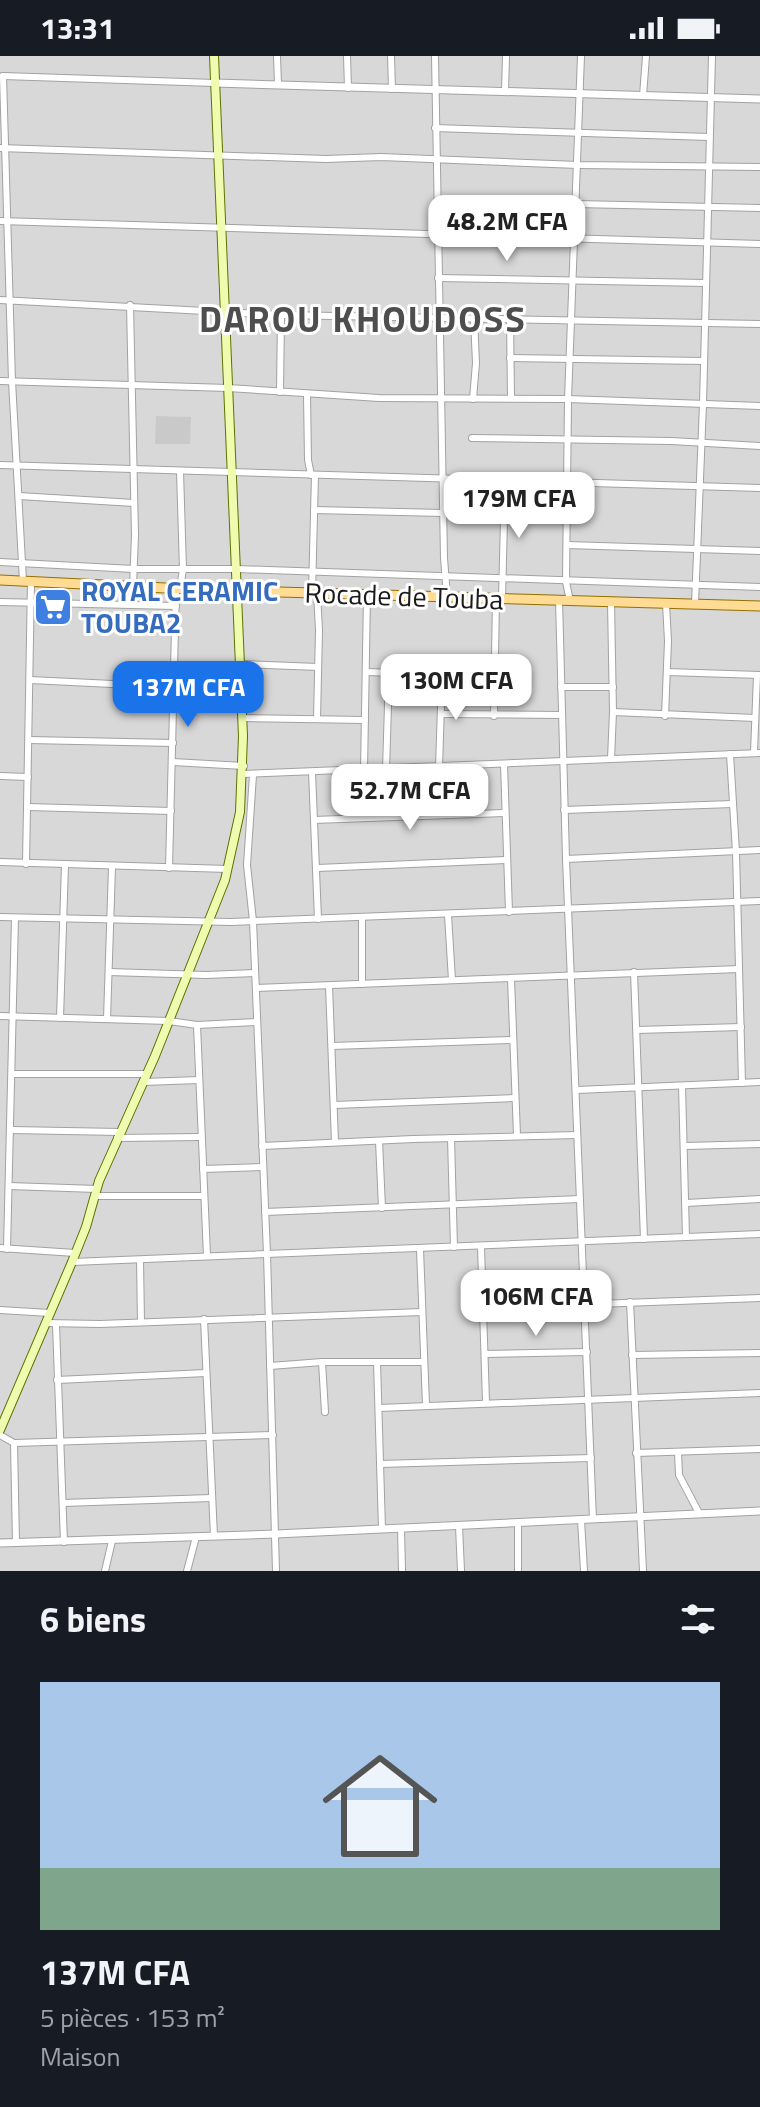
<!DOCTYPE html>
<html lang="fr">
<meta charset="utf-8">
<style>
:root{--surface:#171b24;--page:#20242c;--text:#f1f3f6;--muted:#9ea1a6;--accent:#1a73e8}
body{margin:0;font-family:"Titillium Web",sans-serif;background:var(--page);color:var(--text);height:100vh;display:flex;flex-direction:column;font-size:30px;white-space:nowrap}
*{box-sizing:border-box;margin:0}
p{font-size:26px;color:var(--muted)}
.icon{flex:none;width:44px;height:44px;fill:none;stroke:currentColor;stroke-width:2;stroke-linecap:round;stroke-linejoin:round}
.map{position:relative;height:1515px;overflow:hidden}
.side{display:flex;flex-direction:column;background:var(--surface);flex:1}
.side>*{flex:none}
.price{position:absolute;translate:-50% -68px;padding:0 18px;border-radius:16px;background:#fff;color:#222;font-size:26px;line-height:52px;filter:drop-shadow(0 2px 4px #0008)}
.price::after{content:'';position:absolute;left:50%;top:48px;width:24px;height:18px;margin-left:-12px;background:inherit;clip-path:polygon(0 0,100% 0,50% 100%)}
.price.current{background:var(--accent);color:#fff}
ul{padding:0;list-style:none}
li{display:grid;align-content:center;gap:16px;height:424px;padding:0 40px}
li span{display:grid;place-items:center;height:248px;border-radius:0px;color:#555}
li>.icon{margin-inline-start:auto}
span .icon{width:144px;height:144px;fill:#fffc;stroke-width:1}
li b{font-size:34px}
h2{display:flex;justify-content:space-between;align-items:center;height:96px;padding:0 40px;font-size:34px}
.status{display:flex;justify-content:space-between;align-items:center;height:56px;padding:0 40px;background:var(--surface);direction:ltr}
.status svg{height:22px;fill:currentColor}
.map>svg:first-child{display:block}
.residential{fill:#d9d8d8}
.religious{fill:#c9c9c9}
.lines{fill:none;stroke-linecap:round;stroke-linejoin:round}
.minor-casing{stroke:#a2a2a2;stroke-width:8}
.tertiary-casing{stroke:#a2a2a2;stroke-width:9}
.secondary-casing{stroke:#5b7301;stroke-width:10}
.primary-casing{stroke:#927000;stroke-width:11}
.minor{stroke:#fff;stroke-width:6}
.tertiary{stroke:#fff;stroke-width:7}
.secondary{stroke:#f0fbb0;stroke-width:8}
.primary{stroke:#ffdb93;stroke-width:9}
.labels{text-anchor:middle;stroke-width:6;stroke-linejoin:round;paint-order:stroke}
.shop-label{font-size:28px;font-weight:bold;fill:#366cbe;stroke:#fff;text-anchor:start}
.street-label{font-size:28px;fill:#1b1b1b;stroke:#fff}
.district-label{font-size:36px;font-weight:bold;letter-spacing:2px;fill:#4e4e4e;stroke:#fff}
</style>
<div class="status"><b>13:31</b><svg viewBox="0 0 49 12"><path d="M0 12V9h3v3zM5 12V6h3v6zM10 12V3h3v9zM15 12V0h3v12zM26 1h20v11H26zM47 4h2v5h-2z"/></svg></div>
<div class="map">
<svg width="760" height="1515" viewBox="0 0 760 1515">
<rect width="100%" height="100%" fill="#edeae0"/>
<rect class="residential" x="0" y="0" width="760" height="1515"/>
<path class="religious" d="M156,360L191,361L190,388H155Z"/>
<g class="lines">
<g class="minor-casing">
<g id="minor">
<path d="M277,0L278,29"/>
<path d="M347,0L348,32"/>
<path d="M391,0L392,33"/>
<path d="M435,0L444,502L447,541"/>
<path d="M3,20L12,325L23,525"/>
<path d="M3,20L215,27"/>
<path d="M505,36L506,0"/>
<path d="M643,40L646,0"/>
<path d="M435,72L709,81"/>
<path d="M0,92L326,103L381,101L578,109L760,111"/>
<path d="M437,145L760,152"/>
<path d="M0,165L760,188"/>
<path d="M438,222L705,227"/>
<path d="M0,244L281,259L760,268"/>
<path d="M130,249L135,479L133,530"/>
<path d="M510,263L511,342"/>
<path d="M510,302L704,305"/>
<path d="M0,325L228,332L379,342L568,343L760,350"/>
<path d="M280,336L281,259"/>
<path d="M307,339L308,404L311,419"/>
<path d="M473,343L476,307L474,262"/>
<path d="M472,382L671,385L760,390"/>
<path d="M0,409L760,432"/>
<path d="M19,440L134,447"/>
<path d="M314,454L443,457"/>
<path d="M567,489L760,495"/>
<path d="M0,506L134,513H237L760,531"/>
<path d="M180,533L183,513L180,415"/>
<path d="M312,537L315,419"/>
<path d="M502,543L505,424"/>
<path d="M559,544L566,803L593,1463"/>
<path d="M570,545L566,526L568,343L581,0"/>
<path d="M0,546L176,550"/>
<path d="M695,548L703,348L712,0"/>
<path d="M241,608L318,611"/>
<path d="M367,616L495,621"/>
<path d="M667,616L760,619"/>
<path d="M30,624L174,631"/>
<path d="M561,631H613"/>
<path d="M613,656L755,662"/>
<path d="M441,658L562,659"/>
<path d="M494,660L496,542"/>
<path d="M665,660L668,585L666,547"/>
<path d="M242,662L365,664"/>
<path d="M317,663L319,574L317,537"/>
<path d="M29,684L173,687"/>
<path d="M754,697L757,619"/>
<path d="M730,698L736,796L742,1027"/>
<path d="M611,703L613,656L611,546"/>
<path d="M173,706L244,710"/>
<path d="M504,708L509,856"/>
<path d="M439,711L442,619"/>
<path d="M386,714L389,617"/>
<path d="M364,715L367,539"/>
<path d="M312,716L318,863"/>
<path d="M243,718L760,697"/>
<path d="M253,719L247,809L253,865L267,1198L276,1515"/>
<path d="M0,720L28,721"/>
<path d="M28,751L171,755"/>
<path d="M564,754L732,748"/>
<path d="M314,764L504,757"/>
<path d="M566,803L760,794"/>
<path d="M0,806L228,813"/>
<path d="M26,808L31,526"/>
<path d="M169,812L176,533"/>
<path d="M317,812L506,804"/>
<path d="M448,859L452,924"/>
<path d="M0,861L231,866L760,845"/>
<path d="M362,862V928"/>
<path d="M109,916L206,919L255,917"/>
<path d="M634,916L644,1183"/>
<path d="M511,923L517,1079"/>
<path d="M329,930L335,1086"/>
<path d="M256,932L739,913"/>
<path d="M0,960L169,965L197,969L257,966"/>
<path d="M60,962L65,809"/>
<path d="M107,963L112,811"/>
<path d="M197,969L207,1200"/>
<path d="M637,974L741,971"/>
<path d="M332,990L512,984"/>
<path d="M12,1018H146"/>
<path d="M143,1026L199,1024"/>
<path d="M682,1030L686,1181"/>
<path d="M577,1034L760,1026"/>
<path d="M334,1049L514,1042"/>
<path d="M11,1074L120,1076"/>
<path d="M117,1082L201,1081"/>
<path d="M451,1082L454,1191"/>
<path d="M379,1085L382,1152"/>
<path d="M262,1090L413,1083L577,1079"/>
<path d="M685,1090L760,1088"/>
<path d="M203,1113L262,1111"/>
<path d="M9,1130L97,1133"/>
<path d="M95,1140H204"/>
<path d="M686,1147L760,1143"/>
<path d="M265,1156L580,1143"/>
<path d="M481,1191L486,1346"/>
<path d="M0,1192L75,1197"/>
<path d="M7,1193L15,862"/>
<path d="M420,1193L426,1349"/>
<path d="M140,1204L141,1266"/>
<path d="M72,1206L760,1178"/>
<path d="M630,1246L643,1515"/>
<path d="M484,1252L760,1242"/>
<path d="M0,1254L50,1257"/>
<path d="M204,1263L214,1480"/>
<path d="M46,1267L100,1268L422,1256"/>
<path d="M56,1269L64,1486"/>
<path d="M485,1298L587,1296"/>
<path d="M632,1299L760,1297"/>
<path d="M322,1306L325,1356"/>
<path d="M377,1306L382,1473"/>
<path d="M270,1310L322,1306H424"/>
<path d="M57,1324L206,1317"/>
<path d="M379,1352L760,1337"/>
<path d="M0,1379L14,1387L273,1379"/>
<path d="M14,1387L16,1487"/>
<path d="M678,1396L679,1419L699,1457"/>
<path d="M636,1397L760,1393"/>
<path d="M380,1408L591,1402"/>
<path d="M63,1447L211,1442"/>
<path d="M581,1464L584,1515"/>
<path d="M518,1467V1515"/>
<path d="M459,1470L461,1515"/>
<path d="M401,1472L402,1515"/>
<path d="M105,1515L112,1485"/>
<path d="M187,1515L196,1481"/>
</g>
</g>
<g class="tertiary-casing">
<g id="tertiary">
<path d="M215,27L760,43"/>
<path d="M0,1487L276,1478L760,1455"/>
</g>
</g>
<g class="secondary-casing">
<path id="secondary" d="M0,1374L72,1206L86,1171L99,1125L155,1000L225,824L240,756L243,680L214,0"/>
</g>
<g class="primary-casing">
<path id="primary" d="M0,524L207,534L760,550"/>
</g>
<use href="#minor" class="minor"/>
<use href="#tertiary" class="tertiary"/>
<use href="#secondary" class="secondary"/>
<use href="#primary" class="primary"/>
</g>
<defs>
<g id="supermarket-square" transform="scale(2)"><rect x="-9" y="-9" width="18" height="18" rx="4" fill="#3f7fe0" stroke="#fff"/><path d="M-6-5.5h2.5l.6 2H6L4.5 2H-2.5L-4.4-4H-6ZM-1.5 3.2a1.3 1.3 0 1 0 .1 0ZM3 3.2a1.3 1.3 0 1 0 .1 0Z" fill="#fff"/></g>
</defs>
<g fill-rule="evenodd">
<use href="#supermarket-square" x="53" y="551"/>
</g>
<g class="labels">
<g class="shop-label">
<text x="81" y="545">ROYAL CERAMIC<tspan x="81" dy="32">TOUBA2</tspan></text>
</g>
<g class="street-label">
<text transform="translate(404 540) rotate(2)" y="10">Rocade de Touba</text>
</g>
<g class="district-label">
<text x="363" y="276">DAROU KHOUDOSS</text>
</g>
</g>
</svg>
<b class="price" style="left:507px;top:207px">48.2M CFA</b>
<b class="price" style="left:519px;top:484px">179M CFA</b>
<b class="price" style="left:456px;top:666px">130M CFA</b>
<b class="price current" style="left:188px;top:673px">137M CFA</b>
<b class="price" style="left:410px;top:776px">52.7M CFA</b>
<b class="price" style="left:536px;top:1282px">106M CFA</b>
</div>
<section class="side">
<h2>6 biens<svg class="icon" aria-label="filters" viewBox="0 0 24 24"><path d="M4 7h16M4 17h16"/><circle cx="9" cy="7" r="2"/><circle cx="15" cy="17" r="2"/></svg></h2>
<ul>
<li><span style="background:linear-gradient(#a9c7e8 75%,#7fa58c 0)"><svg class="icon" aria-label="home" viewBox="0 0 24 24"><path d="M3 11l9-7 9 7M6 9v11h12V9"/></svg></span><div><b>137M CFA</b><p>5 pièces · 153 m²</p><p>Maison</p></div></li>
</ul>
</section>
